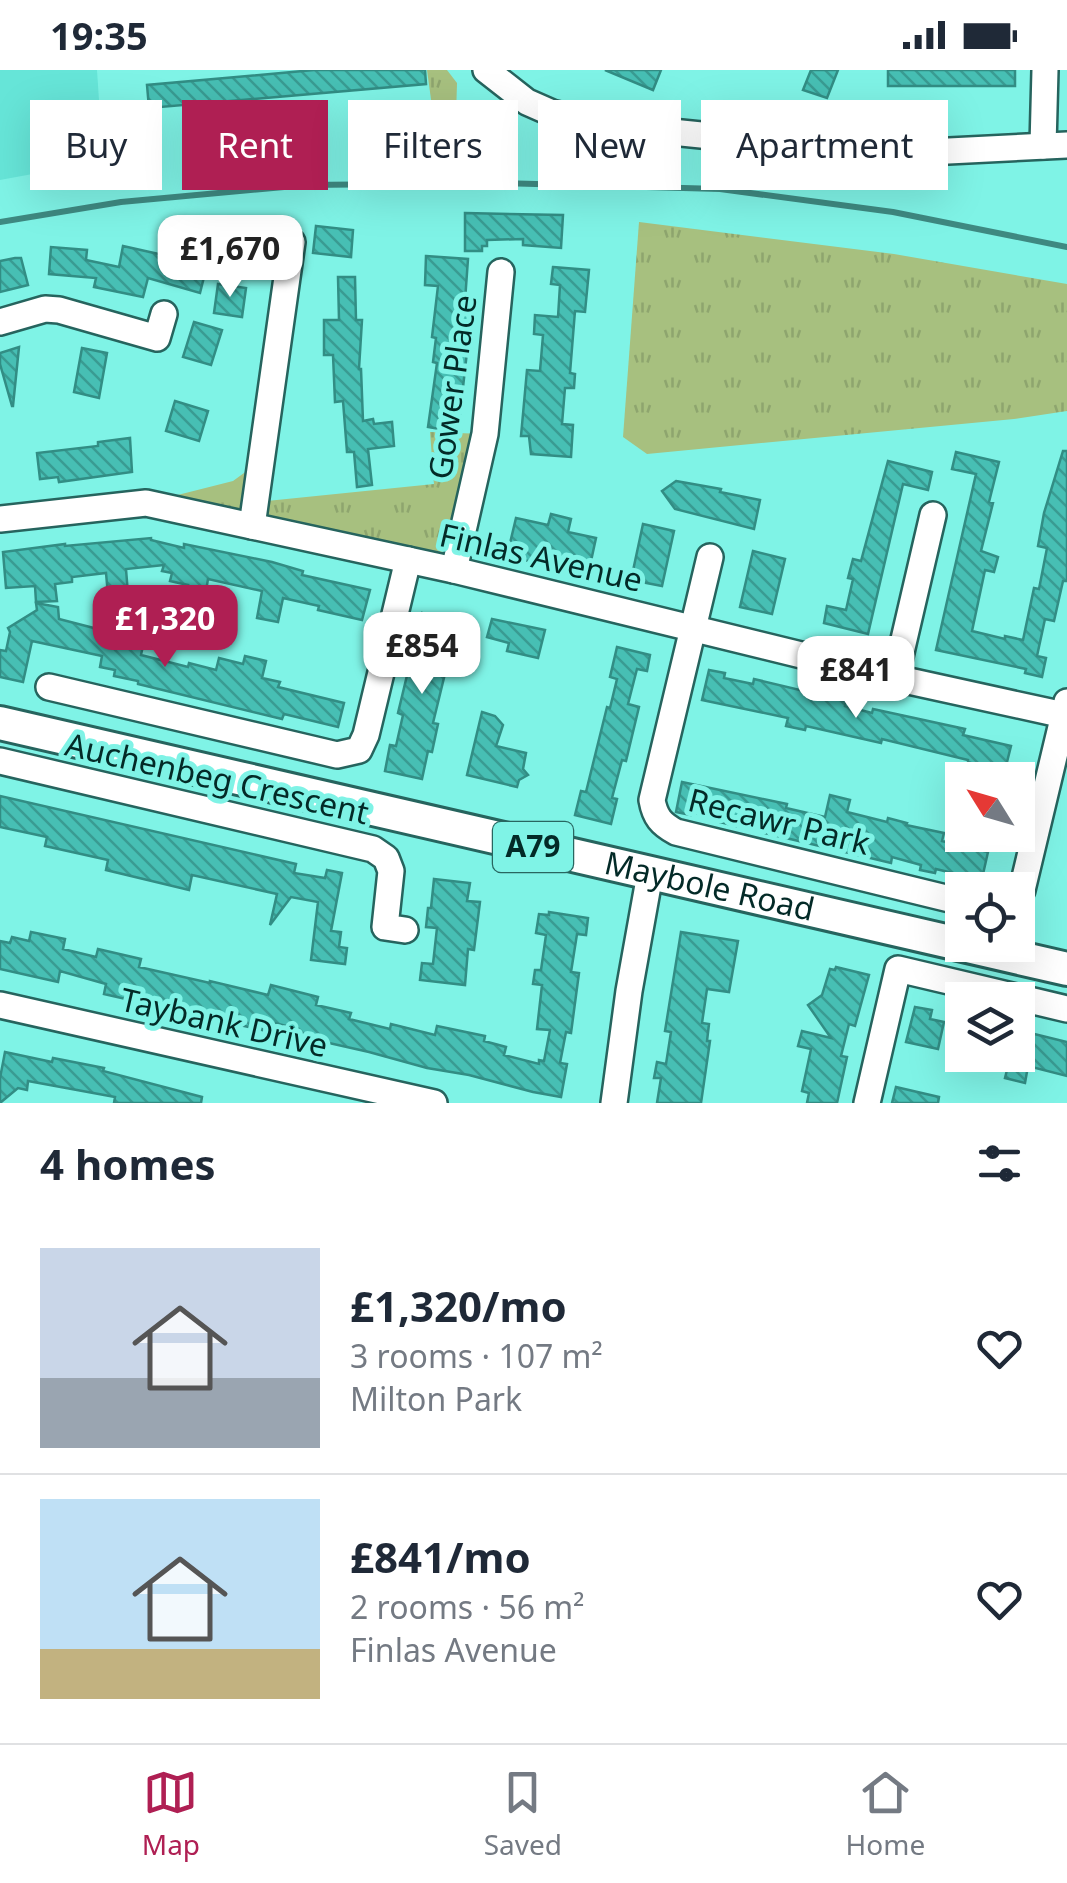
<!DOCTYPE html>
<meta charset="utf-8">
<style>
:root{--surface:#fff;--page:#f2f2f3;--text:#1f2937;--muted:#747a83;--line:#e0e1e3;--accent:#af1f53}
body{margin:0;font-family:"Noto Sans",sans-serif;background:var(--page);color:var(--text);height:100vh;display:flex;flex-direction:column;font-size:38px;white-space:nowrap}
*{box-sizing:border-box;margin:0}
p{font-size:32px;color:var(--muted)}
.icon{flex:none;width:55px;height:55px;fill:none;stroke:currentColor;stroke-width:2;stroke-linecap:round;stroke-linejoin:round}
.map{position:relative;height:1033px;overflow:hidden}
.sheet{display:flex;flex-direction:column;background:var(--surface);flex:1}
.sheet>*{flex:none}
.banner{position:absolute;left:30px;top:30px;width:1008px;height:90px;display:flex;gap:20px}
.needle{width:65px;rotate:307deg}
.fabs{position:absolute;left:945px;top:692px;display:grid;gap:20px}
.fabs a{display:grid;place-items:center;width:90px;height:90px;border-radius:0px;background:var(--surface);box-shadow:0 10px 40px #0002;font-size:50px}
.price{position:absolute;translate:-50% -85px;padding:0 22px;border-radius:20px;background:#fff;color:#222;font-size:32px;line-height:65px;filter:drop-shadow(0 2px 5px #0008)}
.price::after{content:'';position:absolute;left:50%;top:60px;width:30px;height:22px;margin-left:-15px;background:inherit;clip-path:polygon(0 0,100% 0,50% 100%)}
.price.on{background:var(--accent);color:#fff}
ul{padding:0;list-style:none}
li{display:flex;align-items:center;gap:30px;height:250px;padding:0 40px}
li+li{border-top:2px solid var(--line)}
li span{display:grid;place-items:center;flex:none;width:280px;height:200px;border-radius:0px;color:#555}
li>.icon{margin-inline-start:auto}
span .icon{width:120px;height:120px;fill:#fffc;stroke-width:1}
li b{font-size:42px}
h2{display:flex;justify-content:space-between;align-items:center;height:120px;padding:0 40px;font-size:42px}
.chip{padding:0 35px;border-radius:0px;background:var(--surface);box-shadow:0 10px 40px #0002;font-size:35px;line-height:90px}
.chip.on{background:var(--accent);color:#fff}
.status{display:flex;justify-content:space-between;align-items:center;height:70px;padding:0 50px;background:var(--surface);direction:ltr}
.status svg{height:28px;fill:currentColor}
.menu{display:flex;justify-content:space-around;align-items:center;height:140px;border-top:2px solid var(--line);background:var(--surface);font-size:28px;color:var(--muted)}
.menu a{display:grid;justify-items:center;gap:5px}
.menu .on{color:var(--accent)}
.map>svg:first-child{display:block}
.built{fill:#66e5d8}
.grass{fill:url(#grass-tufts)}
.building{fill:url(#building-back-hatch);stroke:#328d84;stroke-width:2.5}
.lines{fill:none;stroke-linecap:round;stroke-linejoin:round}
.minor-casing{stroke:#26645e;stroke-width:30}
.major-casing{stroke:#26645e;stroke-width:38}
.minor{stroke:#fff;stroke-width:25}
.major{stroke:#fff;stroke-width:32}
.rail{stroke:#3e8981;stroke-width:6}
.labels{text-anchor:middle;stroke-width:10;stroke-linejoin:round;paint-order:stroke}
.shield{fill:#7ff3e6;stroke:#286660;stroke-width:2.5}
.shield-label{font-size:30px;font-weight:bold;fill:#032a27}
.street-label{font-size:32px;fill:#032a27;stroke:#7ff3e6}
</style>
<div class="status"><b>19:35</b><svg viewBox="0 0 49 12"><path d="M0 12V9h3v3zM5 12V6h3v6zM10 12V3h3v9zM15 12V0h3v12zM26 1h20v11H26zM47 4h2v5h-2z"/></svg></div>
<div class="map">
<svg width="1067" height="1033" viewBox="0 0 1067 1033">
<defs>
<pattern id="grass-tufts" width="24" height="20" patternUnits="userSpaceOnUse" patternTransform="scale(2.5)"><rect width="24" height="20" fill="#a7c07f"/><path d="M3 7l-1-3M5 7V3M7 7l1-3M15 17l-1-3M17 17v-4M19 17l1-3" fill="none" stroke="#8ea56e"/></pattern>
<pattern id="building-back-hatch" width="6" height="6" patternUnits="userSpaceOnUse" patternTransform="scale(2.5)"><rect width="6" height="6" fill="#47bfb4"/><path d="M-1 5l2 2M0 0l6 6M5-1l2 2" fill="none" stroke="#399b92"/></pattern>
</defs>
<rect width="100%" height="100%" fill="#7ff3e6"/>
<path class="built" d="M0,0H97L103,91L0,110Z"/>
<g class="grass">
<path d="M427,0H447L457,13L456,46L433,44Z"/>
<path d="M639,152L894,184L1067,214V341L1014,349L647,384L623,367Z"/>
<path d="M430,362L485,364L454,500L146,433L233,411L262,390L257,432L434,414Z"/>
</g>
<g class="building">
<path d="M314,0H425L426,14L149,38L147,15Z"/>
<path d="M605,0H661L653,20Z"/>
<path d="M811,0H838L827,28L803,20Z"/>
<rect x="888" y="0" width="127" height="16"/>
<path d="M465,143L563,145L561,178L523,175V169L487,170V176H482V181H465Z"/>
<path d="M316,156L353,160L351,187L313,183Z"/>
<path d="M241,158L265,160L262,194L238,192Z"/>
<path d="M123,176L172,187L173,183L208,191L200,223L148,208L143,227L94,217L96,208L49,204L51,177L87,180L86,190L119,197Z"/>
<path d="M426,186L468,189L464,245L471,246L460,344L449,342L446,360L428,357L437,293L433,292L436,268L432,267L438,216L425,215Z"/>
<path d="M15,188H21L28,215L0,222V191Z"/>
<path d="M553,197L589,200L585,242L575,241L570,303L575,304L574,318H565L562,354L573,355L571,387L531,384L529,366H521L527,300L540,301L543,265L534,264L535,245L558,247L560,215L551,214Z"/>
<path d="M338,207H355L356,250H362L359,299H361L363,351L373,349L374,354L392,352L394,376L368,379L372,415L357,417L354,382H347L343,331L335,332L333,285H324V250H339Z"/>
<path d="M218,214L246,218L242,247L214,243Z"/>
<path d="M194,252L222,260L211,295L183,287Z"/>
<path d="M19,277L13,336H12L0,294V283Z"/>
<path d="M82,278L107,283L99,328L74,322Z"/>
<path d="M175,331L208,341L199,371L166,361Z"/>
<path d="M130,368L132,402L59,412L58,407L40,409L37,383L98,376V372Z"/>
<path d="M1063,381H1067V511H1063L1054,551L1045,549L1037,586L1046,588L1042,607L1025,603L1026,599L936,580L976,404L952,399L956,382L999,392L989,432L993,433L981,481L998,487L994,502L985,500L972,561L1005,569V566L1023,570L1034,518L1039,519L1047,478L1038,476L1044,443Z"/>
<path d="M888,391L932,402L928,420L903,414L868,564L824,553L827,536L846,540L853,509L848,508L853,489L861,491Z"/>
<path d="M676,411L721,419L720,422L760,430L754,459L675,439L662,421Z"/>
<path d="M551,444L571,449L568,462L596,468L588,505L507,486L516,448L548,455Z"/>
<path d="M643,454L674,461L662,516L631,510Z"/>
<path d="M151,468V470L184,478V474L272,492L303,501L302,505L370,520L362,550L318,540L319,536L283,528L278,552L257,548L262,521L208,509L204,533L195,531L184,528L188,515L170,511L172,503L162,501L164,495L126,499L128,524L108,525L106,503L72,507V512L55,514L57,531L36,532L35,516L6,518L3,482L65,474V476Z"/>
<path d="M753,481L785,489L772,544L740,537Z"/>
<path d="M36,533L58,537L59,549L144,571L141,585L188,597L189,593L216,600L219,588L243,594L245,586L266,591L262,608L280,612L278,617L344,633L338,657L284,644L282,649L138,614V611L114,606L115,600L100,597L102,586L32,571L23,612L0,607V580L6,581L10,562L8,558L37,540Z"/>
<path d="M422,543L455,550L449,578L451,579L433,653L438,654L432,682L428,681L422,709L385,701L390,675L396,676L403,645L398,643Z"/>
<path d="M492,549L545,560L538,588L507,581L509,573L487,567Z"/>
<path d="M617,577L650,585L647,601L637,599L628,634L639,637L626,691L622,690L612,728L617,729L611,754L575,745L581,721L586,722L607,637L610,638L617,609L610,607Z"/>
<path d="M709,600L725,603L724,608L753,614L754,609L846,631L845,636L872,643L873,639L965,659L963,665L1011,676L1005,700L999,699L996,710L972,705L974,694L968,692V690L882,669L881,673L806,656L805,660L786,656L788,648L702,630Z"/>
<path d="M482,642L495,646L503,655L496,676L526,683L523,699L528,705L519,710L517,717L467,705Z"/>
<path d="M682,712L787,734L786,738L825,747L830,725L850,730L847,742L887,752L888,748L907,753L906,755L944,763L942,771L988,782L981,813L964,809L965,806L936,799L935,803L920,800L921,795L892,787L891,793L765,763L766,758L737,752L736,756L720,752L721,748L692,742L691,745L676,742Z"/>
<path d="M0,726L296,794L294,803L325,808L327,800L342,803L331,861L341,862L339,877L347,878L345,894L311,890L318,832L291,827L270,855L277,824L192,805L189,820L106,800L108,790L45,776L47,767L0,757Z"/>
<path d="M434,809L470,813L467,831L480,832L474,880L468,879L465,915L420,910L422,893L433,894L437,858L426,857L428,838H431Z"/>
<path d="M549,842L588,848L586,865L577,864L571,902L579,903L571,963L566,962L560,993L567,994L561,1027L533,1022L469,1005L427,998L369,982L307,968V970L291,966L293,958L264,950L262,960L104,924L106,914L60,901L58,912L0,899V871L10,873L12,867L29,871L31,862L65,869L63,879L96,887L98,879L141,889L139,897L210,913V911L268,925L271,915L318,927L316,935L351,943L349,949L390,959L391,954L435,965L437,956L485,966L484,971L506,977L504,985L539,994V990L544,991L550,960L537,959L542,915L533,914L535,900H541L546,865L536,863L539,844L549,845Z"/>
<path d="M681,862L738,871L729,922L707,919L702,953L709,954L707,971H710L701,1033H657L661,1008H654L657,992L666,994L671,962L665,961Z"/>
<path d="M836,897L869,905L855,956L849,954L841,986L847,987L837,1033H807L809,1023L802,1021L811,979L798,976L802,961L831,968L808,935L822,925L830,899L835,900Z"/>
<path d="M915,937L932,940L930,949L944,952L938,979L906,972Z"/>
<path d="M1018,960L1067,972V1006L1028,996L1025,1013L1005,1008L1007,1000L971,992L972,985H1018Z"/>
<path d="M5,982L52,992L53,988L104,998L103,1001L202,1027L201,1033H114L115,1027L28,1011L27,1020L18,1018L0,1033V1008Z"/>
<path d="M896,1017L939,1027L938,1033H892Z"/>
</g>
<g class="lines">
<g class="minor-casing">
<g id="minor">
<path d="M486,0L527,32L552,43L576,49L642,59L889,84L1067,75"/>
<path d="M1043,76L1045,0"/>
<path d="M0,252L45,239L59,240L157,268L164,244"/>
<path d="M0,449L146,433L454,500L895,608L1064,645"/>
<path d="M252,456L292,172"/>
<path d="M710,487L652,730C655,747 661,754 676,762L962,832"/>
<path d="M454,500L485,364L501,202"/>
<path d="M895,608L933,445"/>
<path d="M49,617L337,685L359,680L366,665L408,490"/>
<path d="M0,691L373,779L386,788L391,801L385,857L405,860"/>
<path d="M1018,828L1022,820L1067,632"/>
<path d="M0,935L434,1033"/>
<path d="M614,1033L629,921L650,804"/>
<path d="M867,1033L898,899L1067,939"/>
</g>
</g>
<g class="major-casing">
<g id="major">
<path id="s1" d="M0,653L1067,899"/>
</g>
</g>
<use href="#minor" class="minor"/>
<use href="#major" class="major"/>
<path class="rail" d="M0,152L121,132L306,115L499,113L720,119L893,142L1067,177"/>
</g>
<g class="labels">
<rect class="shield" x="493" y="752" width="80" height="50" rx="8"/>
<g class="shield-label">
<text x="533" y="787">A79</text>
</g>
<g class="street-label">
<text transform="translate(453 317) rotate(-82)" y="11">Gower Place</text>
<text transform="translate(541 488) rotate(13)" y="11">Finlas Avenue</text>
<text transform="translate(217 709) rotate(13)" y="11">Auchenbeg Crescent</text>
<text transform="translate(779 752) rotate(14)" y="11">Recawr Park</text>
<text dy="11" stroke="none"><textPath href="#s1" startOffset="728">Maybole Road</textPath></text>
<text transform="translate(224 953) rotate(13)" y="11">Taybank Drive</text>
</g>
</g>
</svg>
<div class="fabs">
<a><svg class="needle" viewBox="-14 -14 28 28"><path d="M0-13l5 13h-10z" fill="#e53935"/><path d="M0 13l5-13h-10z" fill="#747a83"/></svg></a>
<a><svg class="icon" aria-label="locate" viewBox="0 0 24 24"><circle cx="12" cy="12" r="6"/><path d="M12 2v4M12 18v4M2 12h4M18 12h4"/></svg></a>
<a><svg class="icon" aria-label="layers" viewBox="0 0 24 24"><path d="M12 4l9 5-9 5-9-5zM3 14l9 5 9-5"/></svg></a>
</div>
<b class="price" style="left:230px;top:230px">£1,670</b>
<b class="price on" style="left:165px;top:600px">£1,320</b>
<b class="price" style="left:422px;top:627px">£854</b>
<b class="price" style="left:856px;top:651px">£841</b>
<div class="banner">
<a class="chip">Buy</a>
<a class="chip on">Rent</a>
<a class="chip">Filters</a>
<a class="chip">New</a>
<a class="chip">Apartment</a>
</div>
</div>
<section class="sheet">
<h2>4 homes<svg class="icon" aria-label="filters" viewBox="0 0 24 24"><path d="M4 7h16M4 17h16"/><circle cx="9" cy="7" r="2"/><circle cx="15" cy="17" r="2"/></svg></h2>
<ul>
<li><span style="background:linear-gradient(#c9d6e8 65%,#9aa5b1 0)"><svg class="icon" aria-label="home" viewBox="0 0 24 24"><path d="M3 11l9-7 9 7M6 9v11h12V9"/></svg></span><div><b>£1,320/mo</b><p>3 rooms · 107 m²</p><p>Milton Park</p></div><svg class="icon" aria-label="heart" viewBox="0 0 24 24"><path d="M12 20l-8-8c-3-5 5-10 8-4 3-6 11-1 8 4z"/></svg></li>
<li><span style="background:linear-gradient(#bfe0f5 75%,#c2b280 0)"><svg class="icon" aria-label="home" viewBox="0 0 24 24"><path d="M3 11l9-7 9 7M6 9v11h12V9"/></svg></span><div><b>£841/mo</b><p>2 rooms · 56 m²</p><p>Finlas Avenue</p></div><svg class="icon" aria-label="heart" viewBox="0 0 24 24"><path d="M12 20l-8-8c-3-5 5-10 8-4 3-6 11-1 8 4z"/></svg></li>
</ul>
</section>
<nav class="menu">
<a class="on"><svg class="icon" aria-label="map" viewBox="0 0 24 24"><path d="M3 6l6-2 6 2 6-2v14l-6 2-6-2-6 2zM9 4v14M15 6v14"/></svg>Map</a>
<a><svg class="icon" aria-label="saved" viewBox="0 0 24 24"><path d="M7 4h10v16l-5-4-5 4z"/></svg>Saved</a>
<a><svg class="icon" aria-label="home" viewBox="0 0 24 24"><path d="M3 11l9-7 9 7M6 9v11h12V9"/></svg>Home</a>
</nav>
